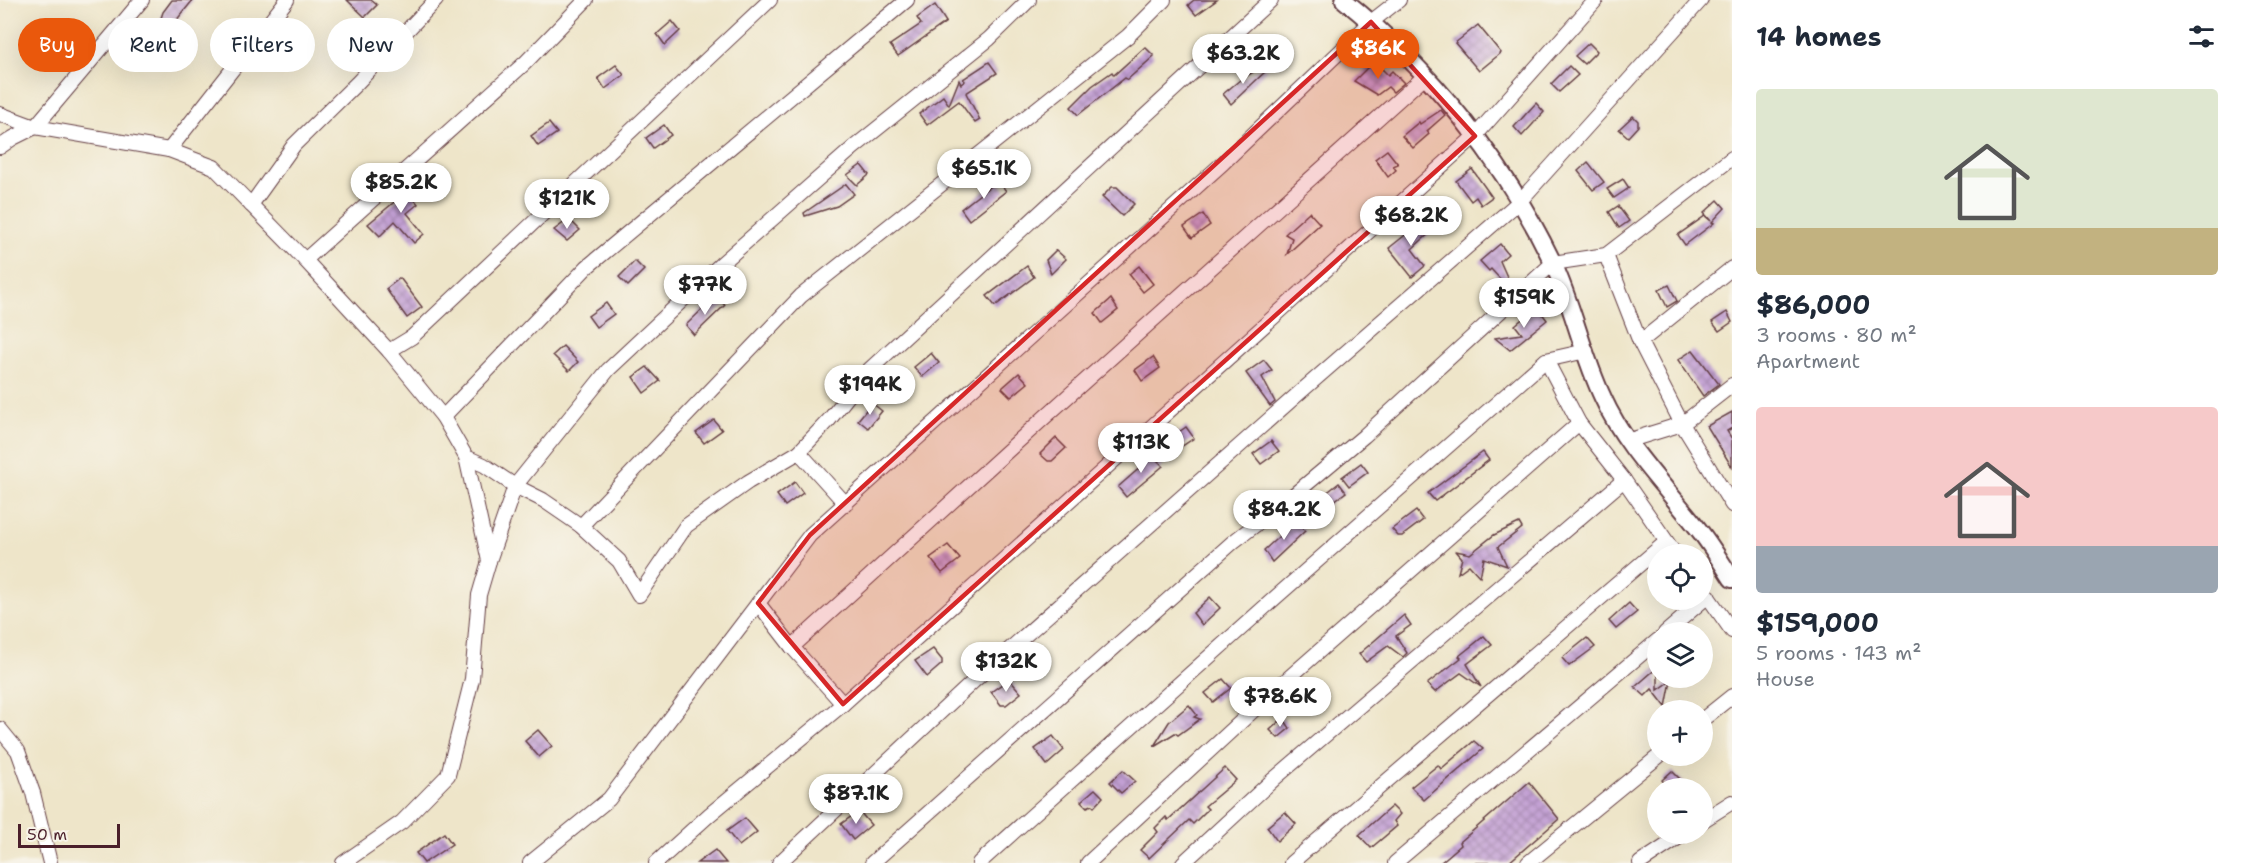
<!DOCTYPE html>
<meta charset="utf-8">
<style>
:root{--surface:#fff;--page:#f2f2f3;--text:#1f2937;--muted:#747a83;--accent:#ea580c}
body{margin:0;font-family:"Shantell Sans",sans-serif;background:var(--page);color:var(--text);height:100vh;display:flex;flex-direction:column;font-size:22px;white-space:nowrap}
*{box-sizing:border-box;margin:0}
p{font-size:20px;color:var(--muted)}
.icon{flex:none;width:33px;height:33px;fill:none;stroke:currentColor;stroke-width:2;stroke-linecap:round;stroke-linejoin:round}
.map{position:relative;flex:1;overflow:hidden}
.sheet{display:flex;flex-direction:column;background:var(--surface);width:510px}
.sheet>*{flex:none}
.guide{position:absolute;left:18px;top:18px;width:570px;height:54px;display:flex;gap:12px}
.fabs{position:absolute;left:1647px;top:544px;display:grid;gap:12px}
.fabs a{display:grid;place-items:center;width:66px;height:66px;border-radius:50%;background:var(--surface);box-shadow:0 6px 24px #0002;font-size:30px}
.scale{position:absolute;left:18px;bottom:15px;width:102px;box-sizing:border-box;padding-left:6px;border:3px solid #4a1f2b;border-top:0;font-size:16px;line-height:21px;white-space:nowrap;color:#4a1f2b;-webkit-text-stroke:4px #f7f3e8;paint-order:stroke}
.price{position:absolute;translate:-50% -51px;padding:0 14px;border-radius:21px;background:#fff;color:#222;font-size:20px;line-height:39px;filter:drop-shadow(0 2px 3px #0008)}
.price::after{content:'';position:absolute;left:50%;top:36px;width:18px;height:14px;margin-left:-9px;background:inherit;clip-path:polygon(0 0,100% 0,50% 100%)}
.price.current{background:var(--accent);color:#fff}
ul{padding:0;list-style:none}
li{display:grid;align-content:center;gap:12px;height:318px;padding:0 24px}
li span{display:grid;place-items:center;height:186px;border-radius:6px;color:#555}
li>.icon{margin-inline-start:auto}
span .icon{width:108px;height:108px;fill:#fffc;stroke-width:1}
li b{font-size:26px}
h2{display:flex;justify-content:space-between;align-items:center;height:72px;padding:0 24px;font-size:26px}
.pill{padding:0 21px;border-radius:27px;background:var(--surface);box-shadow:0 6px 24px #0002;font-size:21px;line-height:54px}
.pill.current{background:var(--accent);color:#fff}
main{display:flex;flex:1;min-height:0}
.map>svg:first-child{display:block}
.building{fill:url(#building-cross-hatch)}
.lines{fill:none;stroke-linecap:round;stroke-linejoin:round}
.minor-casing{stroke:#633d43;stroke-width:16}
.tertiary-casing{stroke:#633d43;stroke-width:20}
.minor{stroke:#fff;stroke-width:14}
.tertiary{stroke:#fff;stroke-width:16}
.marked{fill:#d62828;fill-opacity:0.2;stroke:#d62828;stroke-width:4.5;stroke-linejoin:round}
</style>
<main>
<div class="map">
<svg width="1732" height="863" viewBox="0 0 1732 863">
<defs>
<pattern id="building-cross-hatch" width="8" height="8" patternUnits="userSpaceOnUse" patternTransform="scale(1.5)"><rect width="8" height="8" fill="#c3a0d4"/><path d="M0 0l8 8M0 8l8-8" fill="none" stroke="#a082ac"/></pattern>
</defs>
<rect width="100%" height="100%" fill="#f7f3e8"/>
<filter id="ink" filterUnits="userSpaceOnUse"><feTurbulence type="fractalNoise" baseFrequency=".0167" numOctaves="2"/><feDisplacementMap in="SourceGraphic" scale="12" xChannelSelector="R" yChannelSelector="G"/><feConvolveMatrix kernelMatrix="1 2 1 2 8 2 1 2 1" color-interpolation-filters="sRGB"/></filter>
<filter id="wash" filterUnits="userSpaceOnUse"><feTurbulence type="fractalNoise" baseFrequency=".008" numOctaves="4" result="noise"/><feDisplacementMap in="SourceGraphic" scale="24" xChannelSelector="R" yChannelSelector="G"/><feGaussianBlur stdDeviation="1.35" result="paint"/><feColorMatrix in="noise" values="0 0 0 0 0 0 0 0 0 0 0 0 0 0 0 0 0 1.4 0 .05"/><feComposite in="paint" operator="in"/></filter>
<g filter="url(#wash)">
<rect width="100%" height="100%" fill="#eee5c9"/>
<g id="blocks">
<g class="building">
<path d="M172,0H193L175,22L173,21L156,33L163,12Z"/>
<path d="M347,0H371L377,5L365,17Z"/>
<path d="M1194,0H1217L1196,15L1188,5Z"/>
<path d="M935,5L946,22L898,56L890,45L921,24L917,18Z"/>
<path d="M672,21L680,31L665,45L657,34Z"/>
<path d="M1478,25L1501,53L1479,71L1455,43Z"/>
<path d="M1589,43L1597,51L1584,64L1575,56Z"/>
<path d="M1145,47L1154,56L1127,80L1125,78L1078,115L1071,107L1092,86L1112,72L1114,75Z"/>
<path d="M1374,61L1388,75L1392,71L1404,83L1393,92L1388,87L1377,95L1354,81Z"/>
<path d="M989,62L997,73L966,93L980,120L975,123L959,101L927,125L919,114L943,96L949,105L959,80L961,84L965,81L963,79Z"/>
<path d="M616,65L624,75L605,89L598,78Z"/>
<path d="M1263,66L1267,70L1231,104L1223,94L1240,80Z"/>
<path d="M1569,66L1578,75L1559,92L1551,84Z"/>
<path d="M1536,103L1544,112L1522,136L1514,127Z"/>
<path d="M1441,110L1445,115L1427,131L1429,134L1413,148L1402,136L1419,122L1420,124Z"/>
<path d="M1633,116L1638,121V126L1628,137L1619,129Z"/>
<path d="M549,123L557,133L538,146L531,136Z"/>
<path d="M664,125L671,135L653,148L646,138Z"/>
<path d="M1387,150L1398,164L1393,166L1396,170L1388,177L1375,159Z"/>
<path d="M1588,162L1604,182L1593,190L1578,171Z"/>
<path d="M861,165L869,175L857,185L847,175Z"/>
<path d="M1472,169L1492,197L1481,205L1476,197L1471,201L1456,181Z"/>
<path d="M423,178L429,184L414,199L418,204L407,213L424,234L414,243L395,221L380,236L368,224Z"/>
<path d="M1623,179L1629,188L1614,198L1607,189Z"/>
<path d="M998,180L1006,191L969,220L961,209Z"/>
<path d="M846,184L854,194L837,206L805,216L804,213Z"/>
<path d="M1112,187H1117L1134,204L1122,216L1102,197Z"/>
<path d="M1718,200L1725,208L1712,222L1714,223L1685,245L1678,235L1705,216L1711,221L1704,213Z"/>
<path d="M1618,206L1629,221L1619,228L1609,212Z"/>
<path d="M1309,212L1320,224L1287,254L1292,238L1285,234Z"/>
<path d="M1203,214L1210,225L1192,238L1184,227Z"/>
<path d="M1421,218L1433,230L1412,249L1425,266L1412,277L1389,248L1409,232L1407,230Z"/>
<path d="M569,219L580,230L567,241L554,230Z"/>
<path d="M1500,244L1508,254L1500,261L1512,288L1510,290L1491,269L1489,271L1480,261Z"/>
<path d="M1056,250L1066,259L1051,274L1046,260Z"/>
<path d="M635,261L644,270L628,286L619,277Z"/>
<path d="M1027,266L1034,277L995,306L987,296Z"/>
<path d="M1139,266L1153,284L1143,292L1129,274Z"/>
<path d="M400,278L422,307L407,318L386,289Z"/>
<path d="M1669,285L1677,301L1667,307L1659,290Z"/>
<path d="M715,297L725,305L694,335L686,325Z"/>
<path d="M1111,299L1118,310L1102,323L1095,313Z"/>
<path d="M606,303L614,314L596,327L588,316Z"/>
<path d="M1537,307L1547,320L1510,350L1495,338L1522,334L1515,325Z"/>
<path d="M1727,312L1732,322L1719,331L1712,322Z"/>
<path d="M563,346L578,362L569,371L553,355Z"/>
<path d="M1693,350L1719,384L1703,396L1678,360Z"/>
<path d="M931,353L939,363L922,377L914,367Z"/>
<path d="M1153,357L1160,368L1142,381L1135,370Z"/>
<path d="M1264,360L1272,370L1262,377L1275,402L1270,406L1246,373Z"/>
<path d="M647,367L660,381L644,393L633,377Z"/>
<path d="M1019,373L1028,383L1011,397L1002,388Z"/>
<path d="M872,403L882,411L868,428L858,420Z"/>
<path d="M1732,412V428L1727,431L1732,439V467L1707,426Z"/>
<path d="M714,420L722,430L704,443L696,433Z"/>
<path d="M1186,427L1194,438L1175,451L1168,440Z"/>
<path d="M1056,438L1066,448L1052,461H1048L1040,454Z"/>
<path d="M1271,441L1279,451L1261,464L1253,454Z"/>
<path d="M1147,450L1163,466L1126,497L1118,487L1143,465L1138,460Z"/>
<path d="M1483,452L1489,460L1435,501L1428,493Z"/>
<path d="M1361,463L1368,472L1349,486L1342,477Z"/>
<path d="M795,482L803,493L785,506L777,495Z"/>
<path d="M1339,483L1346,492L1327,506L1320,498Z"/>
<path d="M1416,511L1423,520L1402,536H1398L1392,529Z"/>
<path d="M1296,521L1305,531L1272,562L1264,550Z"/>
<path d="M1519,523L1522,528L1498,547L1507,566L1484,558L1480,577L1469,565L1458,573L1462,558L1456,551L1470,554L1494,535Z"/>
<path d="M948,545L960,559L942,573L930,558Z"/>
<path d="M1210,597L1220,608L1202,625L1193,613Z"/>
<path d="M1629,603L1637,612L1616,629L1609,621Z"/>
<path d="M1404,615L1411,625L1396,636L1407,653L1403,657L1388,646L1366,662L1359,654Z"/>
<path d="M1484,636L1492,645L1467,664L1481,687L1461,673L1435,692L1427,684L1461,658L1459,656Z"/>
<path d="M1587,638L1595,647L1569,666L1562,658Z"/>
<path d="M933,649L942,660V664L927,677L915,661Z"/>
<path d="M1658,667V690L1671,681L1666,707L1652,689L1645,696L1635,687Z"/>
<path d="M1009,679L1021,693L1006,705H1001L991,692Z"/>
<path d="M1223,679L1231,688L1213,702L1205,693Z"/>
<path d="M1189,705L1197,715L1194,717L1200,719L1178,735L1175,733L1154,746L1169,722Z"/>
<path d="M1283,718L1290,728L1278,738L1270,730Z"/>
<path d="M538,730L552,746L539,757L525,741Z"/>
<path d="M1053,736L1064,750L1047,765L1035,749Z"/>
<path d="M1474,741L1483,749L1424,800L1411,787L1438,765L1441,769Z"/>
<path d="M1225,768L1236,780L1205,806L1208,809L1193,824L1189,820L1149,858L1140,850L1158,832L1155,828L1166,817L1168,820Z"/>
<path d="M1123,770L1135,781L1121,793L1110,782Z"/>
<path d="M1672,771L1690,789H1669L1662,780Z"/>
<path d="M1529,782L1559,819L1508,863H1440L1461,845L1460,842Z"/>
<path d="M1095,789L1103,797L1094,807L1092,805L1087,807L1081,801Z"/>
<path d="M1392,806L1400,814L1394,821L1397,826L1371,848L1359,835Z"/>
<path d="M859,811L871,825L853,840L841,824Z"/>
<path d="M1285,812L1296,824L1277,841L1267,827Z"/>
<path d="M745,818L757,832L739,846L727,831Z"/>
<path d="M444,833L452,844L424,863L416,853Z"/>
<path d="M715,850L726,863H697Z"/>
</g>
</g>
</g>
<g filter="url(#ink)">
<use href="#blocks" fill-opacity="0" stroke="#633d43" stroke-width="1.5"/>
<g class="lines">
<g class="minor-casing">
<g id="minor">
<path d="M0,114L35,127L169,150L214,167L305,260L389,351L443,417L466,457L489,561L479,595L472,679L448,775L402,822L343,863"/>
<path d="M0,147L13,138L35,127L142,0"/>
<path d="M169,150L287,0"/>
<path d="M251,205L294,145L357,83L436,0"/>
<path d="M1606,255L1640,342"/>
<path d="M305,260L525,63L586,0"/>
<path d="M1732,268L1640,342L1682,424L1732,505"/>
<path d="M389,351L412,337L770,0"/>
<path d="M1546,360L1579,423L1624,480L1676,555"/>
<path d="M443,417L587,267L907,0"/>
<path d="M1627,441L1682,424L1732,385"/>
<path d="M799,452L845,503"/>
<path d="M466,457L484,465L515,486L543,500L581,526L619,561L639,595L686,526L748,482L799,452L829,420L868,371L1271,0"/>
<path d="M581,526L801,296L1128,36L1164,0"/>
<path d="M489,561L515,486L608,370L721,264L853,148L989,39L1029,0"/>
<path d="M1704,591L1732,631"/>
<path d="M758,603L792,647L843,704"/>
<path d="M1665,633L1708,596"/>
<path d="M792,647L1046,416L1425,76"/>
<path d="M1702,720L1732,696"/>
<path d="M0,729L18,751L33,793L50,863"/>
<path d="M1702,821L1732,802"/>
<path d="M530,863L609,799L810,535L1223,163L1371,22L1399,0"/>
<path d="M656,863L709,815L843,704L1475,136L1596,0"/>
<path d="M779,863L976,679L1298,394L1520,201L1701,0"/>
<path d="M872,863L1233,542L1284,503L1364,436L1553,263L1606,255L1732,158"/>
<path d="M979,863L1276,597L1546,360L1586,351"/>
<path d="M1088,863L1284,682L1579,423"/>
<path d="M1183,863L1274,779L1624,480"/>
<path d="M1291,863L1666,542"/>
<path d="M1395,863L1658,640"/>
<path d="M1528,863L1659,756"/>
<path d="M1640,863L1684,834"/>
</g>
</g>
<g class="tertiary-casing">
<path id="tertiary" d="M1344,0C1430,69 1504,161 1552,261C1573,305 1582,354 1603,398C1625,447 1666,487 1699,530C1711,545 1721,562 1732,579"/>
</g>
<use href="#minor" class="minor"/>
<use href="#tertiary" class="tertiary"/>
</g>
</g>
<path class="marked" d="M1371,22L1475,136L843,704L758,603L810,535Z"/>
</svg>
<div class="fabs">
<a><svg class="icon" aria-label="locate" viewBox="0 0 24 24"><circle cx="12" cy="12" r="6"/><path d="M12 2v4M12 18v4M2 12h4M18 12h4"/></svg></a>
<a><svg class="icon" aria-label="layers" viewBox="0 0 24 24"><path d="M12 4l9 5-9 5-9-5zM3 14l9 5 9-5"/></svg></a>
<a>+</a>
<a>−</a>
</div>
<div class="scale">50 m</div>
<b class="price current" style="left:1378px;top:80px">$86K</b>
<b class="price" style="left:1243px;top:85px">$63.2K</b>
<b class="price" style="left:984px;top:200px">$65.1K</b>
<b class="price" style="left:401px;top:214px">$85.2K</b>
<b class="price" style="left:567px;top:230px">$121K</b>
<b class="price" style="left:1411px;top:247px">$68.2K</b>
<b class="price" style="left:705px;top:316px">$77K</b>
<b class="price" style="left:1524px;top:329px">$159K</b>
<b class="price" style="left:870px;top:416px">$194K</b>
<b class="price" style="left:1141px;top:474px">$113K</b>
<b class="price" style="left:1284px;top:541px">$84.2K</b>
<b class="price" style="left:1006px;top:693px">$132K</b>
<b class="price" style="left:1280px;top:728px">$78.6K</b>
<b class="price" style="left:856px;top:825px">$87.1K</b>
<div class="guide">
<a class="pill current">Buy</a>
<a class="pill">Rent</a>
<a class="pill">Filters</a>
<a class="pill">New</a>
</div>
</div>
<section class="sheet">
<h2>14 homes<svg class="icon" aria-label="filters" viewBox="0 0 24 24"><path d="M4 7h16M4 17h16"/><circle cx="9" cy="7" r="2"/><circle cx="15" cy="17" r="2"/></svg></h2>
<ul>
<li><span style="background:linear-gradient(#dfe7d0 75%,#c2b280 0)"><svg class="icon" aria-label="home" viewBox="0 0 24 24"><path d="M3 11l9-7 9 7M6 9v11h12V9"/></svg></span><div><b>$86,000</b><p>3 rooms · 80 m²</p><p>Apartment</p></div></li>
<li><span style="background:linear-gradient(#f6c9c9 75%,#9aa5b1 0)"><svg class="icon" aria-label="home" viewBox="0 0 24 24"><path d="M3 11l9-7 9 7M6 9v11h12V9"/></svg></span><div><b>$159,000</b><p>5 rooms · 143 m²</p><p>House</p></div></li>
</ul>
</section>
</main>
